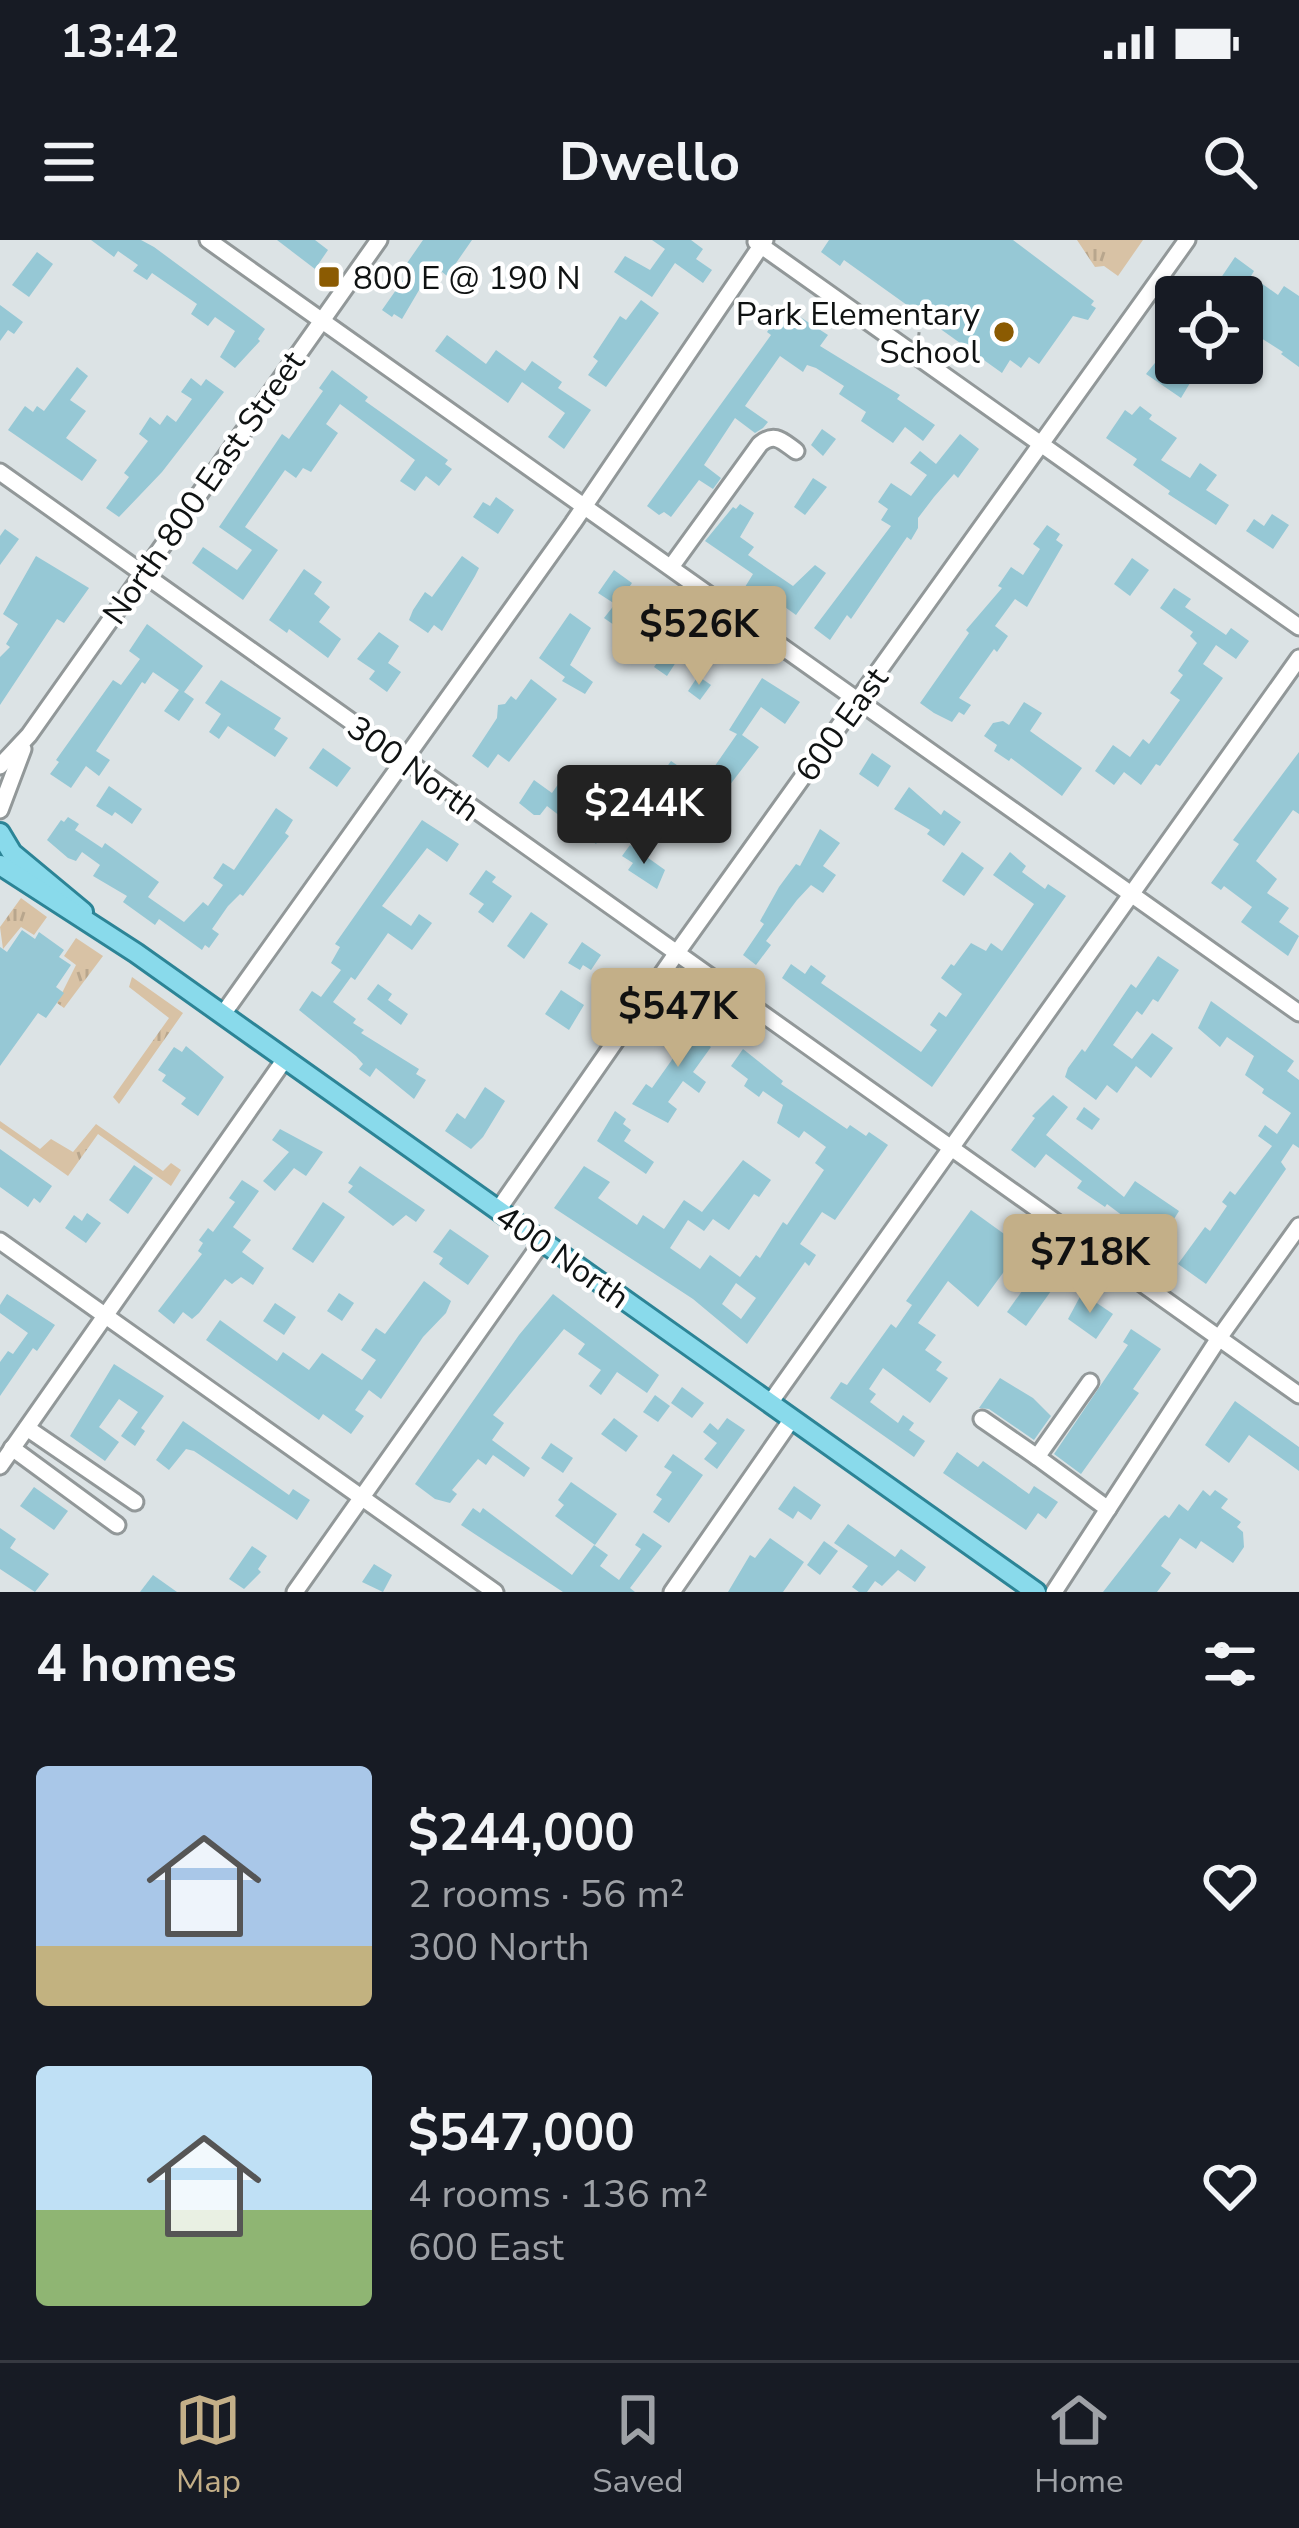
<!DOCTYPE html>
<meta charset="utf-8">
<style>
:root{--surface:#171b24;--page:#242831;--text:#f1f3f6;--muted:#9ea1a6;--line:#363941;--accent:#c3af88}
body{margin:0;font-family:"Nunito Sans",sans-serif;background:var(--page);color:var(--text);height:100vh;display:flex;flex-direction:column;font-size:45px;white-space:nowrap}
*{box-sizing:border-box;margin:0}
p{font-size:39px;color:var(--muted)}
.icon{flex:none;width:66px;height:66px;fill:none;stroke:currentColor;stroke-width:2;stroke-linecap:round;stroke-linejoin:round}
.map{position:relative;height:1352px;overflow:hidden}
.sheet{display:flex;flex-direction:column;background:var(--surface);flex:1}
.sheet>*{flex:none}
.fabs{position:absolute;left:1155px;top:36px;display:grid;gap:24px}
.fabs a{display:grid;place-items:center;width:108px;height:108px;border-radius:12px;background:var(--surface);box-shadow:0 3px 9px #0004;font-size:60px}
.price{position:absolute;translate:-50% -102px;padding:0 27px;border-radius:12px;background:var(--accent);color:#111;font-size:39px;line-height:78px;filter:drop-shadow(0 3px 6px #0008)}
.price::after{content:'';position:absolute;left:50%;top:72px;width:36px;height:27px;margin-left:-18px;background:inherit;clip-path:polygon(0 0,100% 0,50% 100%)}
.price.current{background:#222;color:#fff}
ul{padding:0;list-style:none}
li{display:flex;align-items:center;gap:36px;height:300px;padding:0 36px}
li span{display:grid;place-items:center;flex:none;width:336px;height:240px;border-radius:12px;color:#555}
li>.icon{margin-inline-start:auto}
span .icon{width:144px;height:144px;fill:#fffc;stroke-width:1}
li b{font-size:51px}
h2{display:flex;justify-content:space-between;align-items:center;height:144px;padding:0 36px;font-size:51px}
.status{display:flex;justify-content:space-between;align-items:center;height:84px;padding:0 60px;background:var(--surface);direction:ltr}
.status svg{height:33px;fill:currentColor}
header{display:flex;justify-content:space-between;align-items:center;height:156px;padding:0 36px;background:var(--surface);font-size:54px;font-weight:700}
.dock{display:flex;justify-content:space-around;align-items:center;height:168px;border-top:3px solid var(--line);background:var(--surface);font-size:33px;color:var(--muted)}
.dock a{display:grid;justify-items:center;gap:6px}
.dock .current{color:var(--accent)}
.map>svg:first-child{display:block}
.grass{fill:url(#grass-tufts)}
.building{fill:#96c8d5;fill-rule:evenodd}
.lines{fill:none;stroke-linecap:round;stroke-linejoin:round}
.minor-casing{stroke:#929899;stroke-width:21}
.major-casing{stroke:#2c8496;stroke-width:24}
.path{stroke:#8e9495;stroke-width:3;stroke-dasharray:9 9;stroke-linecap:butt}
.minor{stroke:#fff;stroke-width:15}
.major{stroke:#89daeb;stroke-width:18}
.poi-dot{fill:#8b5b02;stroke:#fff;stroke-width:4.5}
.labels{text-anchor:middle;stroke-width:9;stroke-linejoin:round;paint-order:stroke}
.poi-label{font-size:33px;fill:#0f1212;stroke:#fff;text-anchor:start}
.street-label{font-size:33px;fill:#0f1212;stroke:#fff}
</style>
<div class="status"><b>13:42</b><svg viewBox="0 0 49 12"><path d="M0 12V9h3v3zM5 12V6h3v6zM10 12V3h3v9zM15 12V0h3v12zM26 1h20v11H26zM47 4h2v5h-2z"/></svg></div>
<header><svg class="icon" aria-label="menu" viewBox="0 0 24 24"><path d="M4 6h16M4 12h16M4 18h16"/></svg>Dwello<svg class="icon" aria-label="search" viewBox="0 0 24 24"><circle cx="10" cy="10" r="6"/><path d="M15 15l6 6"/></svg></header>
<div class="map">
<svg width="1299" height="1352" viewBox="0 0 1299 1352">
<defs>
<pattern id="grass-tufts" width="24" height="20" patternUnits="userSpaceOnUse" patternTransform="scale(3)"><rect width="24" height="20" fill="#d8c2a5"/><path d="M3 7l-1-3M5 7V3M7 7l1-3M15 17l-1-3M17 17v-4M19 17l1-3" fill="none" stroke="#b8a68d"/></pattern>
</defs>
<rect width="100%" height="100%" fill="#dce3e5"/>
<g class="grass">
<path d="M1077,0H1143L1118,36L1104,26L1095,27Z"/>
<path d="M21,658L47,677L34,695L21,687L3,709L0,687Z"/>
<path d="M76,698L103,716L64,768L57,763L76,725L64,716Z"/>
<path d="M132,737L183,773L119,864L113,857L169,778L129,747Z"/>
<path d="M0,881L40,909L51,899L73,912L96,884L163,931L171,923L181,930L171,946L98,894L68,936L0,888Z"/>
</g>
<g class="building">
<path d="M91,0H141L154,7L265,89L258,99L260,101L235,128L220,117L235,91L215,77L208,86L191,74L197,64L152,33L147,40L133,31L138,25L118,11L114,17Z"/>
<path d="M277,0H315L328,10L315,29Z"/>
<path d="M423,0H472L447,36L441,31L432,45L425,40L402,79L394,74L392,77L382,70L403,40L405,26Z"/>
<path d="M652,0H691L703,9L696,19L712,30L703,43L675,23L652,57L614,32L625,16L650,30L665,9Z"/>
<path d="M829,0H1013L1094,61L1091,65L1096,68L1088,80L1073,76L1039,124L1029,117L1021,128L1010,120L1002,133L844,20L840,26L821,12Z"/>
<path d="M37,12L53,24L29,57L12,45Z"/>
<path d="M1235,17L1254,31L1251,36L1278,55L1284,46L1299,56V127L1281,114L1283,112L1242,86V57H1208Z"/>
<path d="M641,60L659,73L606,147L588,135L598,121L593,117L620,76L626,80Z"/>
<path d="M0,65L23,82L14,94L8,90L0,101Z"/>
<path d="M775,67L790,78L794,73L828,95L820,106L900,155L897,159L935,185L923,201L905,187L893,203L861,181L866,172L839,154L844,146L816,128L807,125L803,132L780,116L745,166L768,182L763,188L755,193L735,178L704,225L721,238L713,249L699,240L671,277L664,272L659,275L647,266L771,95L767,92L775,80L769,76Z"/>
<path d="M447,95L486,124L496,110L525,131L532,121L562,142L558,148L591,170L564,209L548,197L565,173L522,142L508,163L435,111Z"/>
<path d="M1176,97V123H1202L1181,158L1146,134Z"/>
<path d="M77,127L88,136L70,160L86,171L66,198L97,220L82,241L8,190L25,166L33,172L37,166L44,171Z"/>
<path d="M332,130L368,157L365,161L448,220L445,224L452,229L439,246L426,236L415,251L400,241L415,220L340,164L326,184L338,193L311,232L303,228L296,238L285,230L245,287L278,310L243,360L192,323L203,307L237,330L252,310L219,287L282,194L289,199L323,151L319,148Z"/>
<path d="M191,138L201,146L206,139L224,152L162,232L119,277L106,268L129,237L124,233L148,201L139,194L150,177L160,185L167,175L176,182L192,159L181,152Z"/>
<path d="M1140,166L1152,175L1149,179L1177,198L1161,220L1190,238L1200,223L1217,235L1206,250L1229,265L1216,285L1168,254L1170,251L1133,225L1137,219L1106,198L1125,170L1132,175Z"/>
<path d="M822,189L836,199L823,216L811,205Z"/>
<path d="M960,194L979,209L958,238L954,234L934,257L918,278V288L911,300L907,297L851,379L847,375L830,400L814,388L891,286L881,280L888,269L878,262L891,243L911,256L927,235L910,223L920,211L936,224Z"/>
<path d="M813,238L827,247L805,275L794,267Z"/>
<path d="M496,257L514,270L498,294L473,277L483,262L490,266Z"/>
<path d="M740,264L754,273L740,297L754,307L748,315L793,346L815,325L826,333L796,375L764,352L761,357L745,347L753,334L705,301L733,267L736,269Z"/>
<path d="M1272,274L1289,285L1273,309L1246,291L1254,279L1264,286Z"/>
<path d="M1047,285L1060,294L1056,300L1063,305L1027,367L1015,359L995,386L1008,396L997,412L994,409L959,458L971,465L964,475L959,472L952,482L934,473L920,463L969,393L966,390L1002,348L998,346L1011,327L1023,335L1040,309L1033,304Z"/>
<path d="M5,289L19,299L0,325V296Z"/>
<path d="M36,316L89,348L64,383L57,379L0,465V417L10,407L6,404L18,384L3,374Z"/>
<path d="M462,316L479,328L475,336L442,391L434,385L428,393L409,380L413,370L425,352L432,357Z"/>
<path d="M1132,318L1149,330L1130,356L1114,344Z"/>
<path d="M304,329L322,342L314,354L330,367L319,382L341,399L328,418L289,389L287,393L269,380Z"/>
<path d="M614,330L632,343L617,365L641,384L654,365L718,408L698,434L678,419L667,436L654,427L669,406L645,389L630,410L618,402L624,392L604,378L615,364L598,353Z"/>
<path d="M1174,348L1191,359L1185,367L1226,395L1231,388L1249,401L1236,419L1216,405L1203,424L1223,438L1160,526L1156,524L1141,545L1124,532L1114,545L1095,531L1113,505L1130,517L1143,499L1149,504L1180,460L1170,453L1183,435L1178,431L1197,403L1190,396L1193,392L1160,368Z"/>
<path d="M570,373L591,388L570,425L593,442L585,454L562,441L565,437L539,418Z"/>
<path d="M147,384L203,426L184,452L194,459L179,481L164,471L179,450L153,432L145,444L142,442L96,511L110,520L99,536L86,526L71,548L50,534L59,522L56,520L113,440L121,445L140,419L129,411Z"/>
<path d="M379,392L399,406L388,423L401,432L387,452L369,439L375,431L357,419Z"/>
<path d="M698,436L711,445L700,460L688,451Z"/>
<path d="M762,438L800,462L785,484L761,467L742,495L759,507L729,546L710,533L737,494L729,490Z"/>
<path d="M531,439L557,459L509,522L498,514L488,528L472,516L497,478L498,465L505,464L511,456L516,460Z"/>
<path d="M221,440L281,478L274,489L288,498L275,517L228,486L219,499L209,492L221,474L205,463Z"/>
<path d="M1024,462L1042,473L1030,491L1082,528L1062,556L1011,518L1009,521L994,511L997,505L984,496L993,483L1003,481L1009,485Z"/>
<path d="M323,508L351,528L337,547L309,528Z"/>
<path d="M1299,512V574L1293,570L1256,621L1277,639L1267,653L1289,668L1279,682L1299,696L1288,716L1241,682L1252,667L1224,646L1221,650L1211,643L1239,604L1233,600Z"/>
<path d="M872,513L891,526L878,547L859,534Z"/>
<path d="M671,521L693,536L680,554L659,538Z"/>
<path d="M534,540L552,553L561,540L579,553L572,563L608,588L596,604L547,566L540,575H534L519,563Z"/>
<path d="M109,546L142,569L132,584L115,572L112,576L96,566Z"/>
<path d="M909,547L941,575L944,570L961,582L944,606L927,594L930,590L894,569Z"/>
<path d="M700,556L717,568L700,591L684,580Z"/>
<path d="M276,568L293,580L285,593L289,596L243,656L240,654L228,666L212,689L219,694L209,708L205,705L202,710L159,679L155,685L123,662L127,656L93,636L100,625L82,612L76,621L68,618L47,600L61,580L64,582L68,577L79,584L75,590L102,608L105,603L159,642L148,657L184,682L203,662L208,666L223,645L213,638L223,623L234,630Z"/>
<path d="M422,580L459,604L447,622L427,608L382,666L411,686L419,674L432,683L412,710L388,693L355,740L351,737L333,762L356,779L353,783L364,790L361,793L419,829L416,834L426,840L414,859L376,828L370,837L359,829L363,824L356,816L299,770L312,751L321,757L341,730L331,723L340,707L335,704Z"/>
<path d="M820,589L840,603L823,626L836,635L823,653L811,645L797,660L766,701L771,705L756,725L743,715L764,684L760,681L779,647L796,624L800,626Z"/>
<path d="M630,605L665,630L657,649L628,630L633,623L622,616Z"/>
<path d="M962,612L984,628L964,656L942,641Z"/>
<path d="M1010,612L1026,626L1022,632L1045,649L1048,644L1066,656L932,847L782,738L791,724L805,734L811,725L826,736L821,743L921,812L937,790L930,785L939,772L946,777L962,754L941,738L951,724L954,726L971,703L986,711L991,703L1002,711L1034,664L993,635Z"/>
<path d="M486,630L496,637L492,642L512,656L493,683L478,672L484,664L469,654Z"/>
<path d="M531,672L548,684L524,719L507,706Z"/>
<path d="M22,690L35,699L39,692L64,710L59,717L71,725L56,747L64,753L46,778L38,773L0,826V707L7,712Z"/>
<path d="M582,702L601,715L591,730L583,725L580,730L568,723Z"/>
<path d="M1158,716L1179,730L1158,762L1153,759L1142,775L1137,771L1113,805L1132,819L1152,793L1173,808L1151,838L1136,826L1117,853L1107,845L1096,860L1065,837L1068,828L1082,809L1085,812L1131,744L1136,748Z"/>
<path d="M378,744L392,754L388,760L408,774L401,785L367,759Z"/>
<path d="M561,750L584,765L569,790L545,774Z"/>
<path d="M1211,761L1294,821L1287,831L1299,840V908L1293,904L1281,922L1286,929L1206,1044L1178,1024L1205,987L1210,991L1227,966L1222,962L1230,951L1235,955L1272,906L1258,896L1265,885L1277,894L1291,873L1262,853L1264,849L1245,835L1254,816L1227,797L1220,807L1198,788Z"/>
<path d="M697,772L716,785L704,802L711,807L693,832L706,842L699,853L683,841L668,862L677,869L668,883L632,864L646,844L652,848L676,814L671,810Z"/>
<path d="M186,806L224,837L198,876L181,864L186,858L162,841L166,835L158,830L174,807L182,812Z"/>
<path d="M743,809L783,841L781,844L847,889L850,885L866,896L869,892L888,905L835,980L822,972L800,1004L816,1015L809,1026L805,1022L747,1104L693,1059L554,968L584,926L610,942L598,958L637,985L643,975L664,989L684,960L702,972L743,920L771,940L759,957L754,954L729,990L713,979L704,991L688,980L670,1008L700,1029L710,1015L740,1037L756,1015L760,1018L783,982L787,985L824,930L815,923L826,907L804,891L799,898L777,883L783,865L763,851L759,857L744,846L748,839L731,826ZM736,1043L756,1058L741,1079L722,1064Z"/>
<path d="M485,847L505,861L483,897L471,909L445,891L457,873L465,879Z"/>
<path d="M1053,855L1068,867L1046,895L1124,957L1135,941L1179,971L1159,1003L1107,964L1105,967L1077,948L1082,941L1046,914L1035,928L1011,910L1035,878L1032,876Z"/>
<path d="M1084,867L1100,879L1092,890L1076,879Z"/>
<path d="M615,871L626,879L623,884L631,890L624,901L654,922L646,934L597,901Z"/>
<path d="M280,889L323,912L306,936L294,928L275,951L263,941L289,912L272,900Z"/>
<path d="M0,909L52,946L40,963L34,958L28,967L0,947Z"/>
<path d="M134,925L153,938L128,974L109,960Z"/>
<path d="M360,926L425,970L416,982L406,975L393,986L348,952L353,946L348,943Z"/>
<path d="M242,940L259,951L233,987L251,1000L242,1012L264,1028L253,1045L241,1037L232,1044L225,1039L199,1073L192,1079L183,1072L174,1084L158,1071L202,1014L198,1011L203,1003L199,1000L208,988L213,992L235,962L229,958Z"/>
<path d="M323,962L345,977L313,1023L292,1009Z"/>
<path d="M971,970L1022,1007L978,1067L948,1041L918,1083L936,1095L925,1110L942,1122L936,1130L948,1138L930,1163L883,1128L869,1149L876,1154L870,1162L898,1183L903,1175L914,1183L909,1190L925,1201L914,1217L830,1158L841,1142L847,1145L891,1084L896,1088L912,1065L906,1061Z"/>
<path d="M87,973L101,983L86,1003L65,988L74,975L82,981Z"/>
<path d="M450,989L489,1016L468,1045L444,1028L439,1024L443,1018L433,1012Z"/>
<path d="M1042,1023L1061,1037L1026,1086L1007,1072Z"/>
<path d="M424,1041L451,1061L446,1073L423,1097L381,1159L369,1150L355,1170L364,1176L351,1194L323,1174L319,1180L206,1100L220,1080L277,1121L283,1112L309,1130L322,1113L362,1140L376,1120L361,1110L376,1088L385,1094Z"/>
<path d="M339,1053L354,1063L342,1081L327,1071Z"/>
<path d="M1082,1053L1113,1074L1096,1099L1068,1079Z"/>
<path d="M7,1054L55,1085L37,1111L33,1108L0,1156V1122L8,1111L13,1114L28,1093L0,1073V1065Z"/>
<path d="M553,1054L659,1135L647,1153L617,1132L601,1155L589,1146L601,1130L578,1114L585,1104L564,1089L493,1175L504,1183L492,1200L530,1228L524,1237L493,1215L486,1225L478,1219L452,1250L457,1254L450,1263L435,1259L415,1244L519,1095Z"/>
<path d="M275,1063L296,1077L284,1095L263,1081Z"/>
<path d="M1131,1089L1161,1109L1133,1149L1139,1153L1081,1234L1054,1214L1128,1105L1123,1102Z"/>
<path d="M114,1124L164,1156L141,1188L145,1191L135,1206L121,1196L138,1172L119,1159L99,1187L119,1202L105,1221L70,1196Z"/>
<path d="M1000,1138L1033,1158L1051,1176L1034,1200L989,1169L979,1168Z"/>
<path d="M682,1147L704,1163L692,1178L671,1163Z"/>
<path d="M655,1155L670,1166L658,1182L643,1172Z"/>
<path d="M1235,1161L1299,1207V1231L1249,1195L1229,1223L1205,1205Z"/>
<path d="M614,1178L638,1196L626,1212L601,1194Z"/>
<path d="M727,1178L745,1190L717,1229L704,1219L717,1203L703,1192L710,1183L718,1190Z"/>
<path d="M183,1181L289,1255L293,1249L310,1260L297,1280L194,1211L186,1209L169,1230L156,1220Z"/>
<path d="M551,1203L573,1218L563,1233L541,1218Z"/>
<path d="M957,1212L978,1227L983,1221L1029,1254L1034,1246L1058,1262L1046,1279L1038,1273L1026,1290L943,1233Z"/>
<path d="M673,1214L703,1235L669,1283L653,1272L662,1259L656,1255L672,1232L664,1227Z"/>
<path d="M571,1242L617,1274L595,1305L555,1276L564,1265L558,1260Z"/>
<path d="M794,1246L821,1265L811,1280L798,1271L793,1279L778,1269Z"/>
<path d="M34,1247L68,1271L54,1290L20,1266Z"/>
<path d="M1203,1250L1210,1256L1215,1250L1228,1259L1221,1268L1241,1282L1237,1287L1243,1292L1244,1307L1233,1323L1201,1301L1196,1309L1180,1298L1161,1326L1171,1333L1157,1352H1103L1160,1279L1165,1275L1169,1278L1179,1264L1188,1271Z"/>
<path d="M473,1268L480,1273L483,1268L572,1335L594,1305L608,1315L600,1326L619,1340L641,1309L635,1305L643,1293L662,1306L630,1348L635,1352H563L461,1285Z"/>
<path d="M848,1284L895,1317L901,1309L926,1327L915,1342L898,1330L882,1346L875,1341L867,1352H859L852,1347L868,1326L834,1303Z"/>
<path d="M0,1288L16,1299L10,1308L49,1334L35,1352L0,1329Z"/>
<path d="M770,1298L804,1322L783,1352H728L750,1315L755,1318Z"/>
<path d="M824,1301L838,1311L820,1335L807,1325Z"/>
<path d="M252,1306L267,1316L258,1329L261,1332L244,1349L229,1339Z"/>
<path d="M374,1324L392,1335L383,1352L362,1342Z"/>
<path d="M153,1335L177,1352H140Z"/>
</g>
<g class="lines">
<g class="minor-casing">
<g id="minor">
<path d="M208,0L1299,773"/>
<path d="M756,2L1299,387"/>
<path d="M0,232L1299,1155"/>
<path d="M671,327L760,204C775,192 782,201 796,211"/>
<path d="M0,526L29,495L379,0"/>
<path d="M0,570L23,509"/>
<path d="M223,774L573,283L765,0"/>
<path d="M498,970L676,714L1187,0"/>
<path d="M0,1001L495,1352"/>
<path d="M1090,1142L1037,1217L1108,1269"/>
<path d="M770,1163L1299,418"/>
<path d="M982,1179L1037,1217"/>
<path d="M27,1188L135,1262"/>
<path d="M12,1208L117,1285"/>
<path d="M0,1226L285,819"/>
<path d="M295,1352L542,1002"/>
<path d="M672,1352L792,1179"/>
<path d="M1054,1352L1219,1098L1299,986"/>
</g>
</g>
<g class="major-casing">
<g id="major">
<path d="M0,593L12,613L83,672"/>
<path d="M0,625L136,713L1036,1352"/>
</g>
</g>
<path class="path" d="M918,101L920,85"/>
<use href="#minor" class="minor"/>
<use href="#major" class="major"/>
</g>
<g class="poi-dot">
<rect x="317" y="25" width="24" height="24" rx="6"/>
<circle cx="1004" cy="92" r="12"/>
</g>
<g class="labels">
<g class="poi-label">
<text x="353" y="49">800 E @ 190 N</text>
<text x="980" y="85" text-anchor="end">Park Elementary<tspan x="980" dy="38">School</tspan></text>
</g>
<g class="street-label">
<text transform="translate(203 247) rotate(-55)" y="12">North 800 East Street</text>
<text transform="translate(841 484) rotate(-54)" y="12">600 East</text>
<text transform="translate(414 528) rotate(36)" y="12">300 North</text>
<text transform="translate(563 1016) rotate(35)" y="12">400 North</text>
</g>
</g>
</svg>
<div class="fabs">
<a><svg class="icon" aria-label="locate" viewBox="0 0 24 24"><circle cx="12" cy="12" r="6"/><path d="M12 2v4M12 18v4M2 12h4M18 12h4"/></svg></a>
</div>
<b class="price" style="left:699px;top:448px">$526K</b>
<b class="price current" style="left:644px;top:627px">$244K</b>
<b class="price" style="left:678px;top:830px">$547K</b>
<b class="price" style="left:1090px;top:1076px">$718K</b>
</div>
<section class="sheet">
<h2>4 homes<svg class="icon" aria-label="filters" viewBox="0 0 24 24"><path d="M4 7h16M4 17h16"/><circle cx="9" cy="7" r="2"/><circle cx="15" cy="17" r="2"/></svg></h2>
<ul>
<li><span style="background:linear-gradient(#a9c7e8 75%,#c2b280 0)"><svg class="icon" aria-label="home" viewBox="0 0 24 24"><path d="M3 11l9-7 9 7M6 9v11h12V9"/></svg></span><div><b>$244,000</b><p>2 rooms · 56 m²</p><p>300 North</p></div><svg class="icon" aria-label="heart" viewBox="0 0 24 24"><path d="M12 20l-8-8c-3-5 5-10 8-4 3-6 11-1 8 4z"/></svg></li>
<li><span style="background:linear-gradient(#bfe0f5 60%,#8fb573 0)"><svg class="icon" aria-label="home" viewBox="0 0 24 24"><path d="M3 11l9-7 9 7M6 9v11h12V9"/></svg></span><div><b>$547,000</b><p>4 rooms · 136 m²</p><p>600 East</p></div><svg class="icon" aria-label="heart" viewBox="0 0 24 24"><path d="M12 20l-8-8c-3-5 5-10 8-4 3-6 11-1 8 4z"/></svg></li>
</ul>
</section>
<nav class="dock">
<a class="current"><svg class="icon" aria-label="map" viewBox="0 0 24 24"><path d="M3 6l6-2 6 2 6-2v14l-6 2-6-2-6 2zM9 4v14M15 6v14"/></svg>Map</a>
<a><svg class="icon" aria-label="saved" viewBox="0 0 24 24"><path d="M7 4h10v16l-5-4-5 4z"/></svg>Saved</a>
<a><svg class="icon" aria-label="home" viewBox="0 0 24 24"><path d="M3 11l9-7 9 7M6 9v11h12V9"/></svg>Home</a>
</nav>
